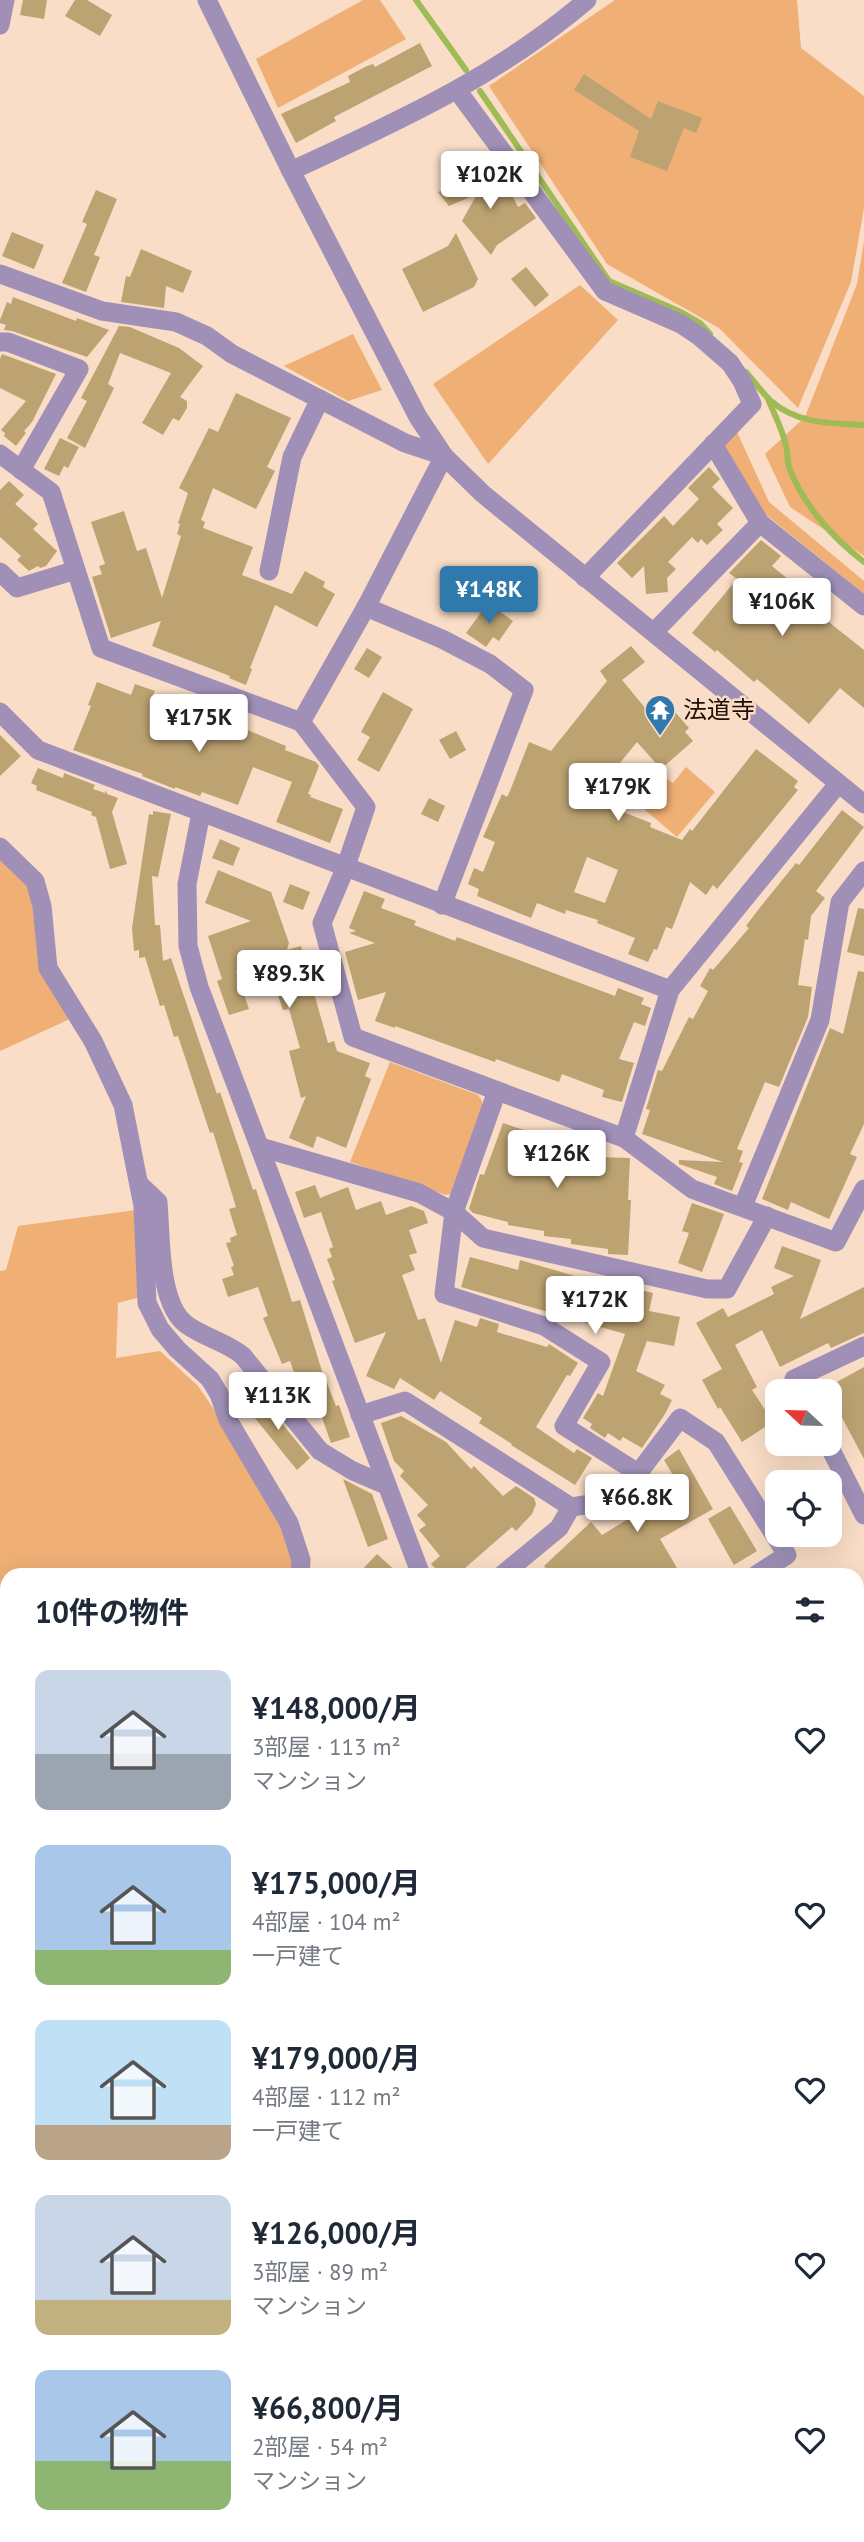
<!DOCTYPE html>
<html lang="ja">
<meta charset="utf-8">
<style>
:root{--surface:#fff;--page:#f2f2f3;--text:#1f2937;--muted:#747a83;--accent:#2f79ad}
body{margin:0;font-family:"PT Sans","Noto Sans JP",sans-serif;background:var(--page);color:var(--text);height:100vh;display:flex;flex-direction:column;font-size:26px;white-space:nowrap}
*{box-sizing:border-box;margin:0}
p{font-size:23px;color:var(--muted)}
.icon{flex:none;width:38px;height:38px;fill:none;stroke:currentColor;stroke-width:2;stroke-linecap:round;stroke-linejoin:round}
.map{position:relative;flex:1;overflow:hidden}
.details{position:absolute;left:0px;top:1568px;width:864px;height:975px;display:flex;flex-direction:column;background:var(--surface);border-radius:21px 21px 0 0;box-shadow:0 7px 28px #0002}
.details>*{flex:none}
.needle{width:46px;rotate:292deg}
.controls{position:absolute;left:765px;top:1379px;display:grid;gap:14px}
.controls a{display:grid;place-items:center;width:77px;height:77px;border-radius:14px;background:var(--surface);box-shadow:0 7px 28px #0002;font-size:35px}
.price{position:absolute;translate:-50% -60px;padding:0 16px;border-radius:7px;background:#fff;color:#222;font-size:23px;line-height:46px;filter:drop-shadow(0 2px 4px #0008)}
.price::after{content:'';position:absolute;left:50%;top:42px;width:21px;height:16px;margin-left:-10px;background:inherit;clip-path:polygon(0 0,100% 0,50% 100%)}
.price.selected{background:var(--accent);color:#fff}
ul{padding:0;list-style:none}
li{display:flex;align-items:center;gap:21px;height:175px;padding:0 35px}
li span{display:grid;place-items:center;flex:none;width:196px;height:140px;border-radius:14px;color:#555}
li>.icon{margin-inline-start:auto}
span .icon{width:84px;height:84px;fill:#fffc;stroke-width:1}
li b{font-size:30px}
h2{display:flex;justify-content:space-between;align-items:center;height:84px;padding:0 35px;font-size:30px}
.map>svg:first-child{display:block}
.green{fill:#efaf75}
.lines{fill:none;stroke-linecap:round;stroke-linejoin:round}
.stream{stroke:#9fbb56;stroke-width:6}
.building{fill:#bda372;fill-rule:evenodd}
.pedestrian{stroke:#a090b8;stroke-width:14}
.minor{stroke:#a090b8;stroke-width:19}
.tertiary{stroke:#a090b8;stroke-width:19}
.labels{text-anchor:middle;stroke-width:5;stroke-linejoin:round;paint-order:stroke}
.poi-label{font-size:24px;fill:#1d0d02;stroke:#f9ddc6;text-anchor:start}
</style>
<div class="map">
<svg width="864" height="2542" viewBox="0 0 864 2542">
<rect width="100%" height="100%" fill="#f9ddc6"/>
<g class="green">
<path d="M363,0H380L406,39L278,108L256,59Z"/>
<path d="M615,0H797L801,48L864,96V208L851,282L798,408L719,328L607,264L489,86Z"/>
<path d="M864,241V556L790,507L765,454L805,417L857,284Z"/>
<path d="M580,285L618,320L488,464L433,384Z"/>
<path d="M353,334L382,390L348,401L284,366Z"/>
<path d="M737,432L769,502L864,581V594L764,513L724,445Z"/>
<path d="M686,767L715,792L677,837L638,804L661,776L673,783Z"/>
<path d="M0,860L31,883L70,1019L0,1051Z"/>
<path d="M390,1062L478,1095L482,1101V1109L451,1194L446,1195L350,1162Z"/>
<path d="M136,1210L140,1297L118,1303L116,1358L160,1351L198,1386L228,1430L282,1522L296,1575H7V1889L0,1892V1271L6,1270L18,1226Z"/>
<path d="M7,2296V2536H227L231,2542H0V2314Z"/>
</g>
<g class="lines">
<g class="stream">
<path d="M416,0L466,70"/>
<path d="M480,91L609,281L681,312L700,323L710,334"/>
<path d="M746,372C754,381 762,393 771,401C797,424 831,423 864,425"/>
<path d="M768,399C774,414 783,430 786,446C788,453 787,460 789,467C803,505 833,538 864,562"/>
</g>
</g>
<g class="building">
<path d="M23,0H47L44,19L20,15Z"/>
<path d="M75,0H87L112,15L100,36L65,16Z"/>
<path d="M420,43L432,66L334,117L336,121L296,143L281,114L350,82L348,76L367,66L373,64L375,67Z"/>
<path d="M584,74L651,119L658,101L702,118L696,133L684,128L667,171L630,157L639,131L574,90Z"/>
<path d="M501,173L518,207L525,203L536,218L497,245L491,255L462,221L477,194L449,206L438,192L470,179L478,193L484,182Z"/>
<path d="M96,190L117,199L94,255L100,257L86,292L62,283L87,224L82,222Z"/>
<path d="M12,232L44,245L34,269L2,256Z"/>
<path d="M456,233L478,279L474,287L423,312L402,269L448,246Z"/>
<path d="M141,249L192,271L183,293L166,286L164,308L121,302L126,276L130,277Z"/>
<path d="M526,267L549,295L535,307L511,279Z"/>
<path d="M13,297L76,321L77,318L109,330L87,357L12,331L4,330L6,325L0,323V320L7,302L11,304Z"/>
<path d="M119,326L130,327L179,348L203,366L180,397L187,401V408L179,421L173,418L163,435L142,423L171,373L120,353L108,384L114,388L85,448L67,438L87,401L81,398Z"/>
<path d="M2,354L56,374L32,422L24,431L26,433L16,446L4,436L5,433L1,430L26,401L0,388V359Z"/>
<path d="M236,393L291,418L267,467L275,471L256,509L213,488L201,520L205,522L203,528L253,547L242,575L292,594L305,571L325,582L323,587L335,594L317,627L275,605L250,668L252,669L246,685L229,678L230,676L152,646L161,621L111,638L92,577L102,574L99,566L105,564L91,522L124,511L137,551L146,548L162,598L181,536L177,534L180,524L178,523L188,493L179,488L209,428L218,432Z"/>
<path d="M60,438L79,447L68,468L64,466L59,476L44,469Z"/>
<path d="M709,467L720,479L712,487L733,508L717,524L723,530L707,545L701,539L698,543L692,537L668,562L676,569L667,578L668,592L646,594L644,566L632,578L617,563L664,516L673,526L699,499L688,488Z"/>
<path d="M9,481L24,495L15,504L38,524L33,529L57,551L46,566L40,568L38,566L29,571L17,560L21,556L0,537V490Z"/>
<path d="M761,540L781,556L772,566L806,594L801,600L864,650V708L840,688L809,724L757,679L754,682L717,650L715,652L692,633L737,579L729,573Z"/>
<path d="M488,603L513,621L499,641L493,637L486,647L466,633Z"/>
<path d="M631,646L645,662L622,680L651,715L662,706L671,716L675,712L689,728L685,732L693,741L661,769L637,742L597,791L616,799L613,808L651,823L650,827L682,840L690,829L692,831L756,749L798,781L794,787L798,790L717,889L713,885L706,895L690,882L672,929L666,927L657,950L654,949L648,962L628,954L635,938L597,923L598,920L566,910L565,914L537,903L531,918L477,896L479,889L468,884L474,868L483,872L495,842L483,837L502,794L507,797L510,791L529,742L551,751L607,681L600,671ZM587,857L618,870L605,903L574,892Z"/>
<path d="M367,648L382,657L369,678L354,669Z"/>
<path d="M97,682L131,695L135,684L155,691L152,697L205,716L207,709L230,718L228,722L286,746L285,750L316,762L319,766L308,794L311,795L310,797L343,809L330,843L276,822L292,782L253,767L238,805L202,792L200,796L175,787V789L142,776L143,774L73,750L91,706L88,705Z"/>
<path d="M383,692L413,709L379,772L357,760L370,737L361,732Z"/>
<path d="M456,731L466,750L450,759L439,740Z"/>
<path d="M0,735L21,756L0,776Z"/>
<path d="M38,768L63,778L64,773L95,785L93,789L105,793L106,790L107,794L118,798L112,812L127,864L110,869L96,817L91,815L92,812L36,790L37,786L31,783Z"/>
<path d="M429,798L445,806L438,822L421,814Z"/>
<path d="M842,810L864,827L816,891L825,898L811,916L808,940L805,939L798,985L812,987L808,1017L779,1087L765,1082L737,1149L743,1151L739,1162L743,1163L732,1191L714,1184L717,1177L679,1164V1160L723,1162L642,1134L650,1110L646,1109L658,1070L662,1071L689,1017L693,1019L708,991L700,986L710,968L713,970L749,928L746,926L758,910L796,863L799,865Z"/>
<path d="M153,811L171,814L158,877L152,876L155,925H160L163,961L171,958L217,1094L220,1092L253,1190L256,1189L292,1302L300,1300L321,1368L336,1406L339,1405L350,1437L331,1443L314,1395L303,1398L290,1361L282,1364L263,1318L268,1316L258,1287L228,1297L222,1279L234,1275L231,1267L234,1266L226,1243L231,1242L230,1238L237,1235L229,1209L236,1207L213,1132L210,1133L178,1036L174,1037L164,1005L160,1006L145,957L139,958V950L134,951L132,928L149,814L153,815Z"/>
<path d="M220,839L240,848L233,866L212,858Z"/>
<path d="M218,870L271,892L289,943L287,950L301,946L328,1043L334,1041L337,1051L370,1063L365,1076L371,1079L346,1148L317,1136L313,1148L289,1138L306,1096L301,1098L289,1051L300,1048L289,1009L283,1010L266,961L236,971L249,1009L229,1015L217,981L222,979L208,936L251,921L205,903Z"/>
<path d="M290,884L310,892L303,910L283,902Z"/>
<path d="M364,891L385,899L381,908L416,921L414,925L455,941L457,937L615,996L618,988L644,998L641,1004L651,1008L645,1026L634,1022L619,1059L634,1063L622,1102L602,1097L604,1090L562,1074L559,1082L496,1059L495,1062L395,1026V1028L375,1021L386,992L358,1000L345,952L375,943L349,933L356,931L349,928Z"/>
<path d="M858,908L864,909V956L847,952Z"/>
<path d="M858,971L864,972V1124L850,1154L857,1157L829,1219L791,1202L788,1210L762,1199L830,1028L843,1034Z"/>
<path d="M503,1123L574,1147L578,1135L598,1143L593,1157L630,1158L628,1200H631L628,1255L608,1254V1249L571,1244V1239L544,1236V1231L508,1225V1222L473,1213L469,1209L480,1174L484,1175Z"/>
<path d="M315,1185L320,1198L348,1187L356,1210L381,1201L386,1215L411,1206L424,1211L428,1223L409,1230L417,1253L409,1255L415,1270L402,1275L418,1320L425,1318L441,1363L455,1320L477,1327L480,1318L499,1324L497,1332L547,1347L549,1344L578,1363L570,1376L567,1375L536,1427L574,1453L577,1449L592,1458L575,1485L511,1445L512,1444L479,1423L482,1418L440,1391L434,1400L400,1378L394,1389L366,1376L386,1332L355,1343L332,1281L335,1280L327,1259L332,1257L329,1249L333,1247L321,1212L304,1218L295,1192Z"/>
<path d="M692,1203L724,1214L702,1272L678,1263L689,1233L682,1231Z"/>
<path d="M782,1246L821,1260L800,1319L864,1287V1333L831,1348L828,1343L780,1367L762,1330L735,1345L757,1387L752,1390L773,1422L742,1442L720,1407L718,1409L702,1380L722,1369L696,1323L723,1308L728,1317L774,1294L771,1287L794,1276L774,1268Z"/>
<path d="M470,1257L518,1270L520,1260L592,1281L593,1279L653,1293L649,1311L680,1317L674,1346L647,1341L636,1371L665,1385L660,1394L672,1400L665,1414L642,1448L623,1437L620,1441L608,1433L605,1438L590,1428L592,1424L583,1418L598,1393L603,1396L625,1334L461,1287Z"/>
<path d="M864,1367V1459L830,1395V1391L826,1388Z"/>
<path d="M259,1395L310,1458L297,1470L245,1406Z"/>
<path d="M401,1416L446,1442L471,1469L474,1466L503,1496L516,1486L534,1498L536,1504L532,1514L516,1531L512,1527L457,1575H442L431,1564L440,1556L419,1530L426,1525L417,1515L428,1505L400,1476L404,1471L394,1461L381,1423Z"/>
<path d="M679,1449L713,1509L660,1539L681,1575H552L544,1566L591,1522L602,1535L680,1487L664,1460Z"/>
<path d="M343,1479L372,1494L388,1539L368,1547Z"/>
<path d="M730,1506L757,1551L734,1565L708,1519Z"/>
<path d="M377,1554L400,1575H357Z"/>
</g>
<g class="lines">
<g class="pedestrian">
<path d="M858,2367L864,2366"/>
<path d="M346,2536L350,2542"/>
</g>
<g class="minor">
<path d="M0,25L5,0"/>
<path d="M457,90L605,291L681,324L699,336L730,363L742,381L752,404L585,578"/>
<path d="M0,274L102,311L176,322L207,336L232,354L405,443L444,456L366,607L301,722L366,807L345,869L322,923L353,1037L624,1138L692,1189L836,1242L864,1189"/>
<path d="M0,342H8L79,369L21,470"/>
<path d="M713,444L760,523"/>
<path d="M0,454L51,492L101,648L301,722"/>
<path d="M269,571L292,457L320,399"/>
<path d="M0,572L17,588L76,570"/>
<path d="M366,607L442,639L490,664L524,690L442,905"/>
<path d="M654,632L760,523L864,606"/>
<path d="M0,712L38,750L670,990L838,784"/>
<path d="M0,847L35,881L42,906L48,968L93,1041L123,1105L143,1206L147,1303L160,1329L177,1349L210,1379L219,1394L228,1420L289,1523L301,1560L300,1575"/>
<path d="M497,1091L454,1212L444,1294L544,1326L601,1362L564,1426L638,1473"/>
<path d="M624,1138L670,990"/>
<path d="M260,1147L419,1193L454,1212L483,1238L707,1289H727L767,1216"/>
<path d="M139,1184L158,1202C161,1235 158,1305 187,1325C205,1338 227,1342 243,1356L320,1451L353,1471L386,1485"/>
<path d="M743,1206L820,1020L840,902L864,871"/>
<path d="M801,1391L794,1379L864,1346"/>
<path d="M360,1415L405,1401L571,1507"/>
<path d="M828,1444L864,1515"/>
<path d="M502,1575L559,1528L571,1507L618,1500L680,1418L716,1442L787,1555L756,1575"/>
<path d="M858,1756L864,1752"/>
<path d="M858,1880L864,1874"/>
<path d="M858,2020L864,2014"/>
<path d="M0,2284L3,2276L7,2274"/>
</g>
<g class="tertiary">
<path d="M207,0L291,171L418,417L444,456L483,494L864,804"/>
<path d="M291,171C398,121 497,77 587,0"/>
<path d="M201,813L187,884L188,946L199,987L421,1575"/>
<path d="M858,1625L864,1621"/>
<path d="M858,1648L864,1644"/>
<path d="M0,2075L7,2084"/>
<path d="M0,2115L7,2126"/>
<path d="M858,2124L864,2128"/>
<path d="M858,2487L864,2485"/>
<path d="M260,2536L263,2542"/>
<path d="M288,2536L292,2542"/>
<path d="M645,2542L669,2536"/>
</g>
</g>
<defs>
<g id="temple-pin" transform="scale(1.575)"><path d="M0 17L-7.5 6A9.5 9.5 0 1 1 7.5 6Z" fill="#2f79ad" stroke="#f9ddc6"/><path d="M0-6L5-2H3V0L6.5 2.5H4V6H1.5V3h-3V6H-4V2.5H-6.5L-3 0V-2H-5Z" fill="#fff"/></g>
</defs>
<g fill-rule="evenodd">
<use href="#temple-pin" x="660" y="710"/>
</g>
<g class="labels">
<g class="poi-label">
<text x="683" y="718">法道寺</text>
</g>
</g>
</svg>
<div class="controls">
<a><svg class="needle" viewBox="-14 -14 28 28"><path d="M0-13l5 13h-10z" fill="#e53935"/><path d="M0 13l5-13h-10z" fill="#747a83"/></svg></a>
<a><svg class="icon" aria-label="locate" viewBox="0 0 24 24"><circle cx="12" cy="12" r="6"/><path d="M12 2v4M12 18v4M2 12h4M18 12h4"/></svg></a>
</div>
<b class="price" style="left:490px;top:211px">¥102K</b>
<b class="price selected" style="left:489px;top:626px">¥148K</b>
<b class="price" style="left:782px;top:638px">¥106K</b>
<b class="price" style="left:199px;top:754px">¥175K</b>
<b class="price" style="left:618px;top:823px">¥179K</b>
<b class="price" style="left:289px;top:1010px">¥89.3K</b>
<b class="price" style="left:557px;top:1190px">¥126K</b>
<b class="price" style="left:595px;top:1336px">¥172K</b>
<b class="price" style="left:278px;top:1432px">¥113K</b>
<b class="price" style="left:637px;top:1534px">¥66.8K</b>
<section class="details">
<h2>10件の物件<svg class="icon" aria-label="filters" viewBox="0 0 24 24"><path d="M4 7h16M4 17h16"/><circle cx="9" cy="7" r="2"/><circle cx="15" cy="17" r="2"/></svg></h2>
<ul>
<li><span style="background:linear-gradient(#c9d6e8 60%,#9aa5b1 0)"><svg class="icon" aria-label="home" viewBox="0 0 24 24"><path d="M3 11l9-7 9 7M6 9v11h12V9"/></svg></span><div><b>¥148,000/月</b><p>3部屋 · 113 m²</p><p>マンション</p></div><svg class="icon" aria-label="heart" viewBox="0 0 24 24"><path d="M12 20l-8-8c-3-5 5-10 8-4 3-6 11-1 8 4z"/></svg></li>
<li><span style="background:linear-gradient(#a9c7e8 75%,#8fb573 0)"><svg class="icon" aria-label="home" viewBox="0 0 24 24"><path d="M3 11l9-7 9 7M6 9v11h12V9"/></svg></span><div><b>¥175,000/月</b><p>4部屋 · 104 m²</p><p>一戸建て</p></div><svg class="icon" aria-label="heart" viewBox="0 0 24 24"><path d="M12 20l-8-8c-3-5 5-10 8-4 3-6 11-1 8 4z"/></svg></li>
<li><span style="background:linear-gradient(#bfe0f5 75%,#b9a48a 0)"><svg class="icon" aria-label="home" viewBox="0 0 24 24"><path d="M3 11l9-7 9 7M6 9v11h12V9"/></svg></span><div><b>¥179,000/月</b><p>4部屋 · 112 m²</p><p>一戸建て</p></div><svg class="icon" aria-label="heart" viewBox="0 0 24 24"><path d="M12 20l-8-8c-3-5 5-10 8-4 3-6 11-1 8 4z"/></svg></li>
<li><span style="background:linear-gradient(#c9d6e8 75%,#c2b280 0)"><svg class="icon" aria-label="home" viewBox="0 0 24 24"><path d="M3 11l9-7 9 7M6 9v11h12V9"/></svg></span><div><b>¥126,000/月</b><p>3部屋 · 89 m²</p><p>マンション</p></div><svg class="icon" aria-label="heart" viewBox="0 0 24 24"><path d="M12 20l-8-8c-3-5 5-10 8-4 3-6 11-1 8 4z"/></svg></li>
<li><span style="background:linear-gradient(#a9c7e8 65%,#8fb573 0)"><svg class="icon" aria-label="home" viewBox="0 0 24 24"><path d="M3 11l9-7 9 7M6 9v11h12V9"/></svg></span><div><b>¥66,800/月</b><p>2部屋 · 54 m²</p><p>マンション</p></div><svg class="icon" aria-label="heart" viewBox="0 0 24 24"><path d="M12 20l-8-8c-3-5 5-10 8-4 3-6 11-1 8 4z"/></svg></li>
</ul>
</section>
</div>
